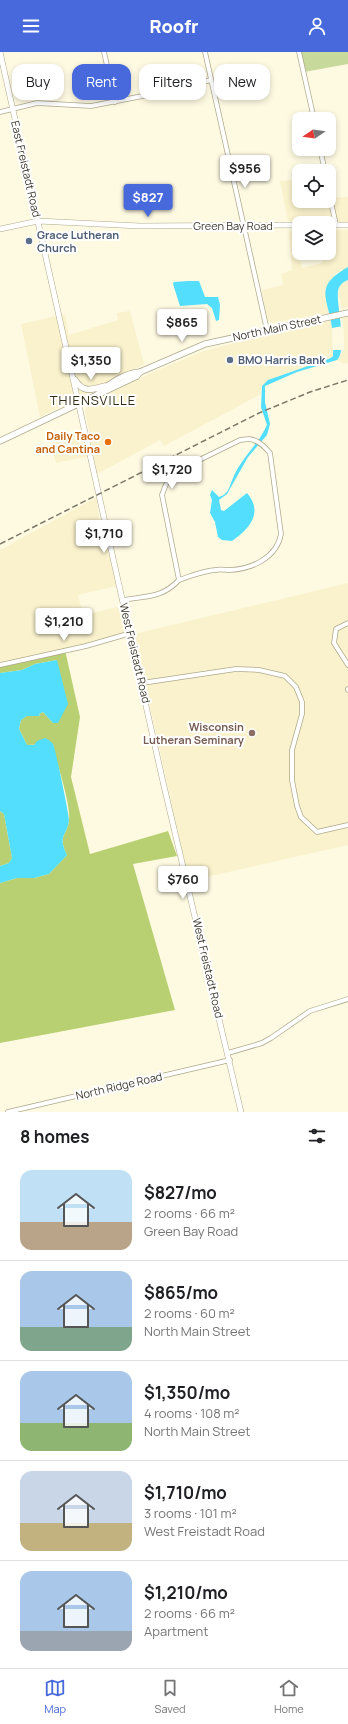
<!DOCTYPE html>
<meta charset="utf-8">
<style>
:root{--surface:#fff;--page:#f2f2f2;--text:#202124;--muted:#757577;--line:#e0e0e0;--accent:#4769dc}
body{margin:0;font-family:Manrope,sans-serif;background:var(--page);color:var(--text);height:100vh;display:flex;flex-direction:column;font-size:15px;white-space:nowrap}
*{box-sizing:border-box;margin:0}
p{font-size:13px;color:var(--muted)}
.icon{flex:none;width:22px;height:22px;fill:none;stroke:currentColor;stroke-width:2;stroke-linecap:round;stroke-linejoin:round}
.map{position:relative;height:1060px;overflow:hidden}
.details{display:flex;flex-direction:column;background:var(--surface);flex:1}
.details>*{flex:none}
.guide{position:absolute;left:12px;top:12px;width:324px;height:36px;display:flex;gap:8px}
.needle{width:26px;rotate:257deg}
.buttons{position:absolute;left:292px;top:60px;display:grid;gap:8px}
.buttons a{display:grid;place-items:center;width:44px;height:44px;border-radius:8px;background:var(--surface);box-shadow:0 2px 6px #0003;font-size:20px}
.price{position:absolute;translate:-50% -34px;padding:0 9px;border-radius:4px;background:#fff;color:#222;font-size:13px;line-height:26px;filter:drop-shadow(0 1px 2px #0008)}
.price::after{content:'';position:absolute;left:50%;top:24px;width:12px;height:9px;margin-left:-6px;background:inherit;clip-path:polygon(0 0,100% 0,50% 100%)}
.price.selected{background:var(--accent);color:#fff}
ul{padding:0;list-style:none}
li{display:flex;align-items:center;gap:12px;height:100px;padding:0 20px}
li+li{border-top:1px solid var(--line)}
li span{display:grid;place-items:center;flex:none;width:112px;height:80px;border-radius:12px;color:#555}
li>.icon{margin-inline-start:auto}
span .icon{width:48px;height:48px;fill:#fffc;stroke-width:1}
li b{font-size:17px}
h2{display:flex;justify-content:space-between;align-items:center;height:48px;padding:0 20px;font-size:17px}
.tag{padding:0 14px;border-radius:12px;background:var(--surface);box-shadow:0 2px 6px #0003;font-size:14px;line-height:36px}
.tag.selected{background:var(--accent);color:#fff}
header{display:flex;justify-content:space-between;align-items:center;height:52px;padding:0 20px;background:var(--accent);color:#fff;font-size:18px;font-weight:800}
.tabs{display:flex;justify-content:space-around;align-items:center;height:56px;border-top:1px solid var(--line);background:var(--surface);font-size:11px;color:var(--muted)}
.tabs a{display:grid;justify-items:center;gap:2px}
.tabs .selected{color:var(--accent)}
.map>svg:first-child{display:block}
.built{fill:#faf2cc}
.green{fill:#c8d99c}
.forest{fill:#b8d071}
.water{fill:#52defc}
.pier{fill:#fefae2}
.lines{fill:none;stroke-linecap:round;stroke-linejoin:round}
.minor-casing{stroke:#aea98c;stroke-width:5.5}
.tertiary-casing{stroke:#aea98c;stroke-width:6}
.secondary-casing{stroke:#aea98c;stroke-width:7}
.minor{stroke:#fff;stroke-width:4}
.tertiary{stroke:#fff;stroke-width:5}
.secondary{stroke:#fff;stroke-width:5.5}
.rail{stroke:#7b7868;stroke-width:1.5;stroke-dasharray:6 3;stroke-linecap:butt}
.service-dot{fill:#5c6f8a;stroke:#fff;stroke-width:1.5}
.food-dot{fill:#e8710a;stroke:#fff;stroke-width:1.5}
.education-dot{fill:#8d6e63;stroke:#fff;stroke-width:1.5}
.labels{text-anchor:middle;stroke-width:4;stroke-linejoin:round;paint-order:stroke}
.street-label{font-size:11px;fill:#3c392d;stroke:#fff}
.service-label{font-size:11px;font-weight:bold;fill:#4e5e75;stroke:#fff;text-anchor:start}
.food-label{font-size:11px;font-weight:bold;fill:#c56008;stroke:#fff;text-anchor:end}
.education-label{font-size:11px;font-weight:bold;fill:#785e54;stroke:#fff;text-anchor:end}
.quarter-label{font-size:13px;letter-spacing:1px;fill:#312c13;stroke:#fff}
</style>
<header><svg class="icon" aria-label="menu" viewBox="0 0 24 24"><path d="M4 6h16M4 12h16M4 18h16"/></svg>Roofr<svg class="icon" aria-label="person" viewBox="0 0 24 24"><circle cx="12" cy="8" r="4"/><path d="M4 21q1-7 8-7t8 7"/></svg></header>
<div class="map">
<svg width="348" height="1060" viewBox="0 0 348 1060">
<rect width="100%" height="100%" fill="#fefae2"/>
<g class="built">
<path d="M293,128L296,140L299,139V149H329V146L348,145V170L288,169L280,129Z"/>
<path d="M299,178V201L302,216L322,211V201H329V178H348V215L335,222L325,238L329,261L271,271L267,266L262,238L283,233L281,222L292,218L289,179Z"/>
<path d="M348,228V255L342,258L338,240L341,232Z"/>
<path d="M130,259L144,312L40,365L21,272L65,262L69,283L118,268L117,261Z"/>
<path d="M348,265V311L344,312L337,308L344,298L343,266Z"/>
<path d="M331,269L332,276L333,304L331,306L268,328L260,339L261,342L222,363L164,394L160,388L97,422L85,358L89,352L153,320L204,299L260,284Z"/>
<path d="M82,378L89,404L56,411L51,392Z"/>
<path d="M97,445L98,460L117,534L78,543L83,563L122,554L129,583L0,613V498Z"/>
<path d="M348,531V793L189,829L134,582Z"/>
</g>
<path class="green" d="M300,0H348V12L304,20Z"/>
<g class="forest">
<path d="M65,598L80,665L71,725L90,802L168,779L177,804L133,812L175,958L0,991V831L17,826H34L49,822L67,803C57,782 67,785 69,768C71,751 56,711 53,692L27,693L19,677L21,668L27,664H40L39,662L43,660L53,671L58,616L57,608L35,612L22,618L0,621V613Z"/>
<path d="M0,759L4,762L12,806L9,811L0,814Z"/>
</g>
<g class="water">
<path d="M348,215V228C343,230 339,233 338,239C336,252 348,298 337,308L297,320L265,334V350L270,372L267,383L248,405L227,442L219,448L221,458L224,459L247,441C264,461 249,477 232,489L222,488L218,485L215,470L210,461L212,448L210,443L212,438L219,445C229,442 229,435 233,426C241,406 258,393 267,373L261,355L262,334L268,328L331,306L333,304C333,295 334,285 332,276C328,245 313,235 348,215Z"/>
<path d="M189,229H199L205,245H218L220,253L219,268L216,269L212,256L207,252L180,254L173,232L174,230Z"/>
<path d="M57,608L68,652L58,671H53L43,660L39,662L40,664H27L21,668L19,677L27,693H34L37,689L45,686C47,687 51,689 53,692C55,695 69,762 69,768C67,785 57,782 67,803L49,822L34,826H17L0,831V814L9,811L12,806L4,762L0,759V621L22,618L35,612Z"/>
</g>
<path class="pier" d="M343,274L344,298H333L332,276Z"/>
<g class="lines">
<g class="minor-casing">
<g id="minor">
<path d="M104,0L115,50"/>
<path d="M205,0L267,278"/>
<path d="M299,0L314,67"/>
<path d="M0,60L37,51L91,54L158,41L211,28"/>
<path d="M320,97L325,119"/>
<path d="M329,141L336,173"/>
<path d="M249,387C258,388 264,394 270,401L281,482C277,505 253,517 230,518C225,518 220,517 215,518C202,519 191,524 179,528L162,443C166,432 168,424 179,418L240,388Z"/>
<path d="M123,548C147,544 162,546 179,528"/>
<path d="M348,571L336,577L334,591L348,613"/>
<path d="M0,613L86,594L131,581"/>
<path d="M142,631L236,617L259,618L285,624L296,635L302,650V662L292,698V728L297,754L301,765L317,780L348,773"/>
<path d="M348,637V638"/>
<path d="M228,1001L262,991L271,986L310,959L348,947"/>
<path d="M8,1060L230,1008"/>
</g>
</g>
<g class="tertiary-casing">
<g id="tertiary">
<path d="M0,0L163,730L241,1060"/>
<path d="M329,173H348"/>
<path d="M0,177L38,169L140,174L299,173"/>
</g>
</g>
<g class="secondary-casing">
<g id="secondary">
<path d="M75,328C83,341 91,338 105,334"/>
<path d="M98,342C108,332 125,321 140,320L205,292L348,261"/>
<path d="M0,389L137,324L140,320"/>
</g>
</g>
<use href="#minor" class="minor"/>
<use href="#tertiary" class="tertiary"/>
<use href="#secondary" class="secondary"/>
<path class="rail" d="M0,492L259,361L310,340L348,328"/>
</g>
<g class="service-dot">
<circle cx="29" cy="189" r="4"/>
<circle cx="230" cy="308" r="4"/>
</g>
<circle class="food-dot" cx="108" cy="390" r="4"/>
<circle class="education-dot" cx="252" cy="681" r="4"/>
<g class="labels">
<g class="street-label">
<text transform="translate(26 117) rotate(77)" y="4">East Freistadt Road</text>
<text x="233" y="178">Green Bay Road</text>
<text transform="translate(277 276) rotate(-12)" y="4">North Main Street</text>
<text transform="translate(135 601) rotate(77)" y="4">West Freistadt Road</text>
<text transform="translate(208 916) rotate(77)" y="4">West Freistadt Road</text>
<text transform="translate(119 1034) rotate(-13)" y="4">North Ridge Road</text>
</g>
<g class="service-label">
<text x="37" y="187">Grace Lutheran<tspan x="37" dy="13">Church</tspan></text>
<text x="238" y="312">BMO Harris Bank</text>
</g>
<g class="food-label">
<text x="100" y="388">Daily Taco<tspan x="100" dy="13">and Cantina</tspan></text>
</g>
<g class="education-label">
<text x="244" y="679">Wisconsin<tspan x="244" dy="13">Lutheran Seminary</tspan></text>
</g>
<g class="quarter-label">
<text x="93" y="353">THIENSVILLE</text>
</g>
</g>
</svg>
<div class="buttons">
<a><svg class="needle" viewBox="-14 -14 28 28"><path d="M0-13l5 13h-10z" fill="#e53935"/><path d="M0 13l5-13h-10z" fill="#757577"/></svg></a>
<a><svg class="icon" aria-label="locate" viewBox="0 0 24 24"><circle cx="12" cy="12" r="6"/><path d="M12 2v4M12 18v4M2 12h4M18 12h4"/></svg></a>
<a><svg class="icon" aria-label="layers" viewBox="0 0 24 24"><path d="M12 4l9 5-9 5-9-5zM3 14l9 5 9-5"/></svg></a>
</div>
<b class="price" style="left:245px;top:137px">$956</b>
<b class="price selected" style="left:148px;top:166px">$827</b>
<b class="price" style="left:182px;top:291px">$865</b>
<b class="price" style="left:91px;top:329px">$1,350</b>
<b class="price" style="left:172px;top:438px">$1,720</b>
<b class="price" style="left:104px;top:502px">$1,710</b>
<b class="price" style="left:64px;top:590px">$1,210</b>
<b class="price" style="left:183px;top:848px">$760</b>
<div class="guide">
<a class="tag">Buy</a>
<a class="tag selected">Rent</a>
<a class="tag">Filters</a>
<a class="tag">New</a>
</div>
</div>
<section class="details">
<h2>8 homes<svg class="icon" aria-label="filters" viewBox="0 0 24 24"><path d="M4 7h16M4 17h16"/><circle cx="9" cy="7" r="2"/><circle cx="15" cy="17" r="2"/></svg></h2>
<ul>
<li><span style="background:linear-gradient(#bfe0f5 65%,#b9a48a 0)"><svg class="icon" aria-label="home" viewBox="0 0 24 24"><path d="M3 11l9-7 9 7M6 9v11h12V9"/></svg></span><div><b>$827/mo</b><p>2 rooms · 66 m²</p><p>Green Bay Road</p></div></li>
<li><span style="background:linear-gradient(#a9c7e8 70%,#7fa58c 0)"><svg class="icon" aria-label="home" viewBox="0 0 24 24"><path d="M3 11l9-7 9 7M6 9v11h12V9"/></svg></span><div><b>$865/mo</b><p>2 rooms · 60 m²</p><p>North Main Street</p></div></li>
<li><span style="background:linear-gradient(#a9c7e8 65%,#8fb573 0)"><svg class="icon" aria-label="home" viewBox="0 0 24 24"><path d="M3 11l9-7 9 7M6 9v11h12V9"/></svg></span><div><b>$1,350/mo</b><p>4 rooms · 108 m²</p><p>North Main Street</p></div></li>
<li><span style="background:linear-gradient(#c9d6e8 65%,#c2b280 0)"><svg class="icon" aria-label="home" viewBox="0 0 24 24"><path d="M3 11l9-7 9 7M6 9v11h12V9"/></svg></span><div><b>$1,710/mo</b><p>3 rooms · 101 m²</p><p>West Freistadt Road</p></div></li>
<li><span style="background:linear-gradient(#a9c7e8 75%,#9aa5b1 0)"><svg class="icon" aria-label="home" viewBox="0 0 24 24"><path d="M3 11l9-7 9 7M6 9v11h12V9"/></svg></span><div><b>$1,210/mo</b><p>2 rooms · 66 m²</p><p>Apartment</p></div></li>
</ul>
</section>
<nav class="tabs">
<a class="selected"><svg class="icon" aria-label="map" viewBox="0 0 24 24"><path d="M3 6l6-2 6 2 6-2v14l-6 2-6-2-6 2zM9 4v14M15 6v14"/></svg>Map</a>
<a><svg class="icon" aria-label="saved" viewBox="0 0 24 24"><path d="M7 4h10v16l-5-4-5 4z"/></svg>Saved</a>
<a><svg class="icon" aria-label="home" viewBox="0 0 24 24"><path d="M3 11l9-7 9 7M6 9v11h12V9"/></svg>Home</a>
</nav>
